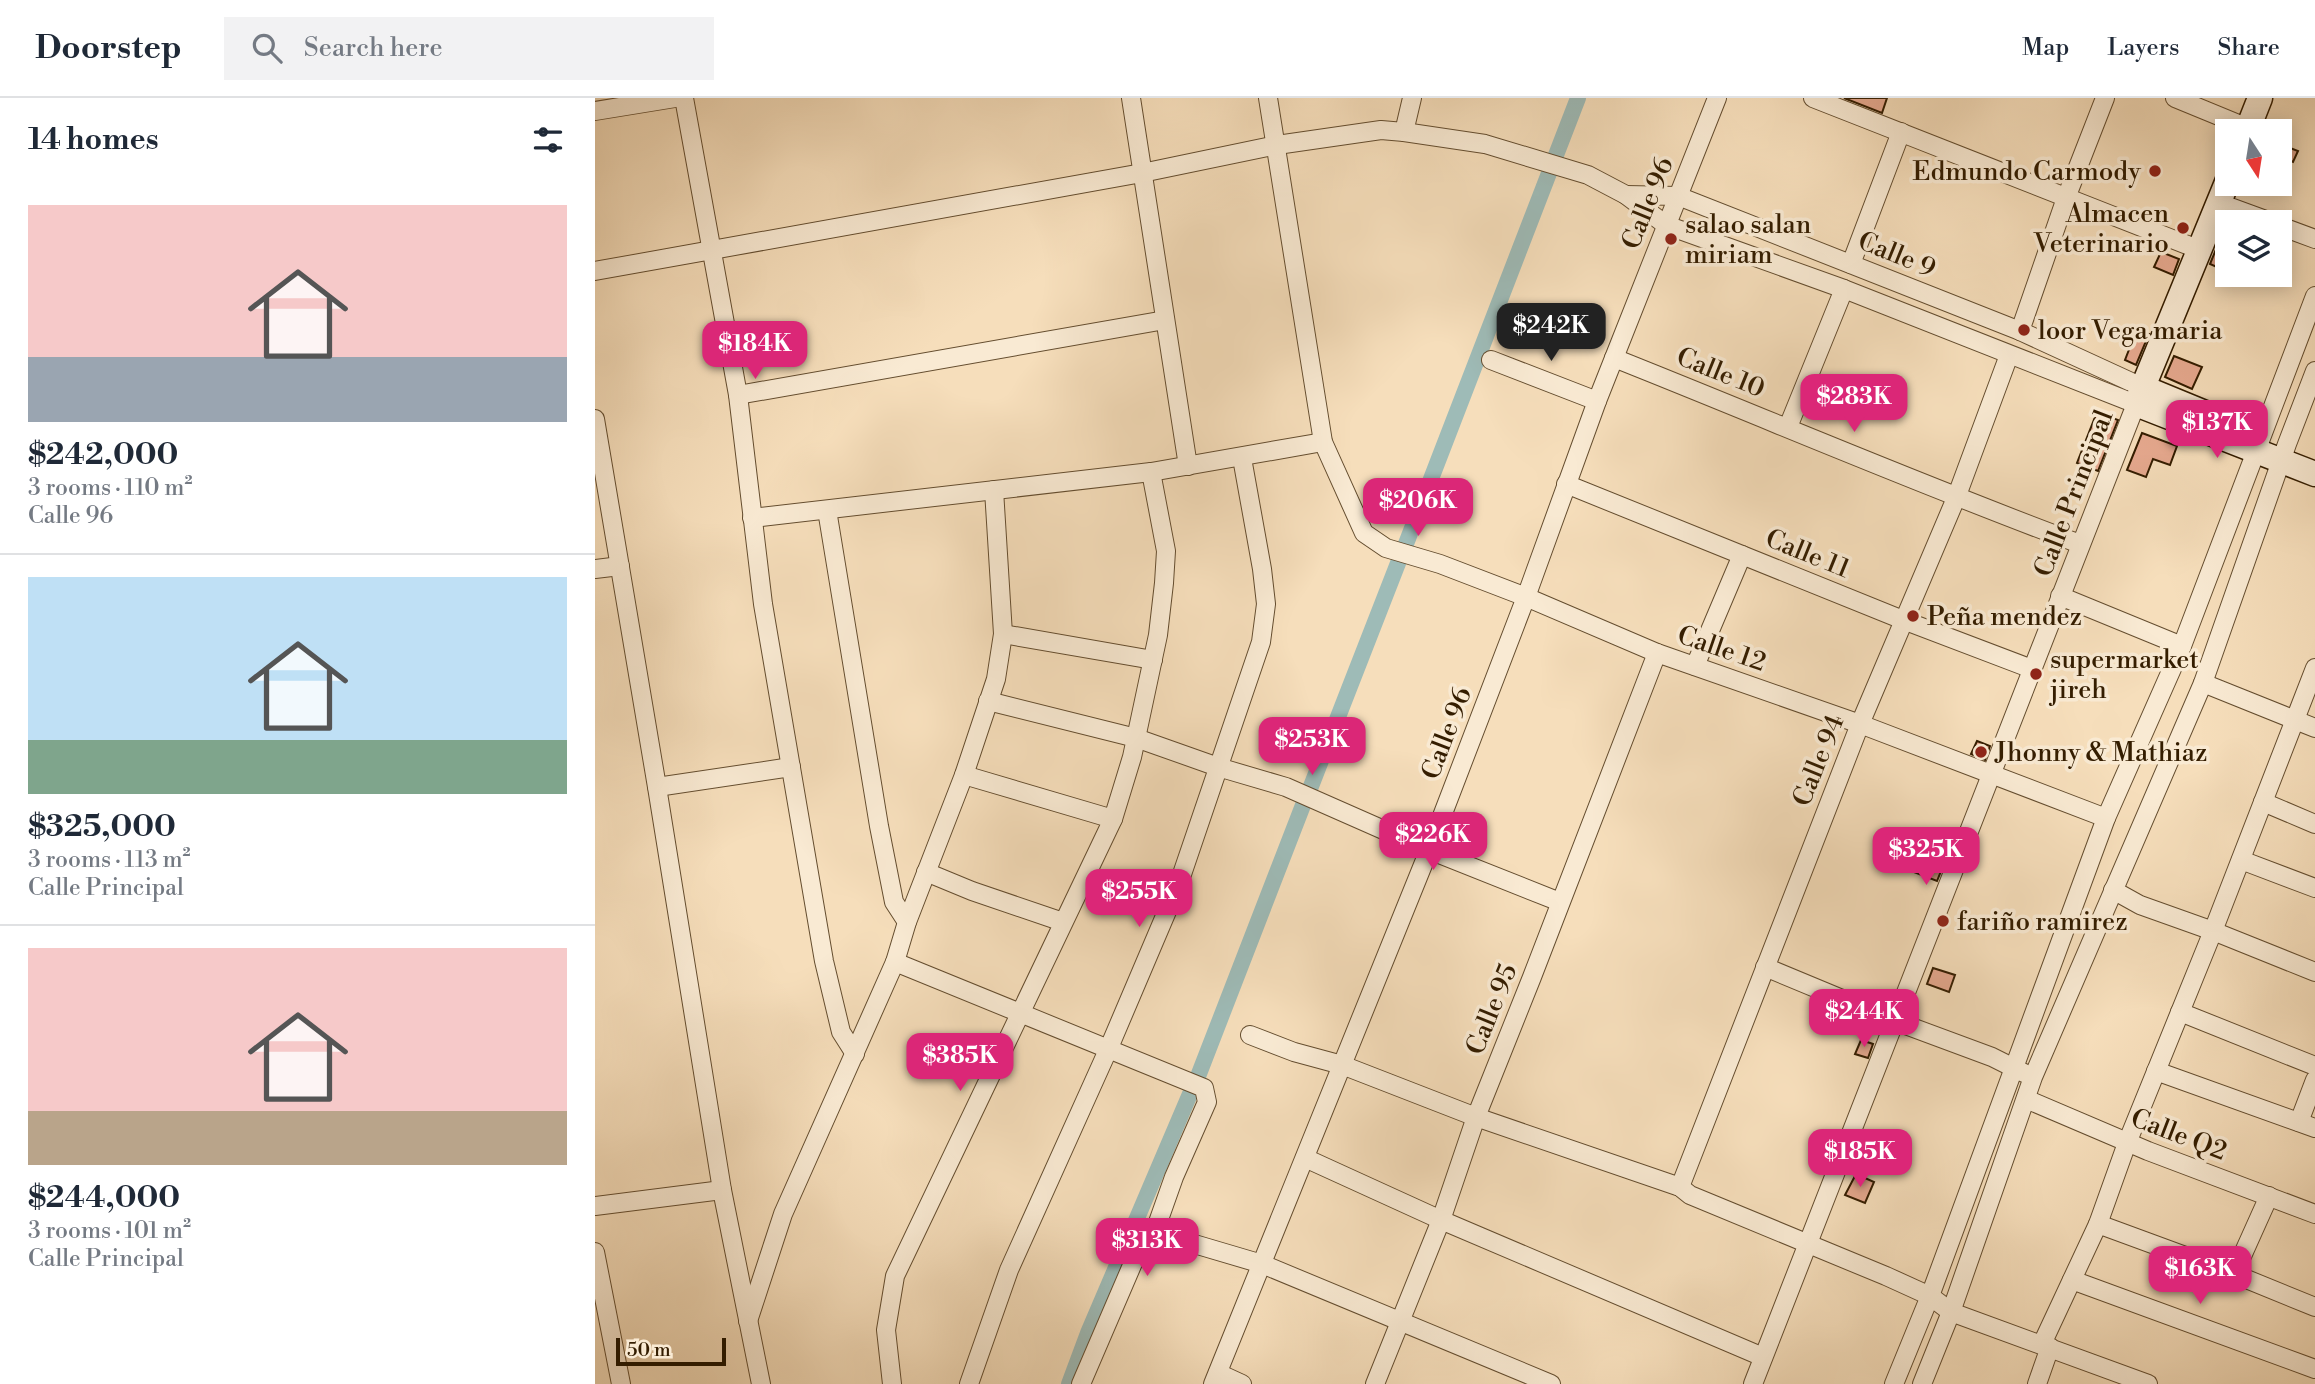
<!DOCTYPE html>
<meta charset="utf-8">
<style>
:root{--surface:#fff;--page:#f2f2f3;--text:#1f2937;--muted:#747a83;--line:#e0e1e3;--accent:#db2777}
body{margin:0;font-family:"Libre Bodoni",serif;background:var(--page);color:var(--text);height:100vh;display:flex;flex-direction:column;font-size:26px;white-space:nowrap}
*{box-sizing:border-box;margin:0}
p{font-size:23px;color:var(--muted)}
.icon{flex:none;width:38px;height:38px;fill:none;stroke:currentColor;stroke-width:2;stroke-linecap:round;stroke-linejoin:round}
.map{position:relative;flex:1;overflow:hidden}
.side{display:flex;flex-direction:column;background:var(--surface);width:595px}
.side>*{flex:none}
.needle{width:46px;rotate:168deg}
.controls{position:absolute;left:1620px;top:21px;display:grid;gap:14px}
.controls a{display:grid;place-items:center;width:77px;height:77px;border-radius:0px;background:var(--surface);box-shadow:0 4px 18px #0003;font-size:35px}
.scale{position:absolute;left:21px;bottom:18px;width:110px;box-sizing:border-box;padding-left:7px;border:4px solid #341d00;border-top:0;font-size:19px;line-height:24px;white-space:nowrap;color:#341d00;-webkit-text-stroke:5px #f9ead3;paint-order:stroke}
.price{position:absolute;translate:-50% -60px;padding:0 16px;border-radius:14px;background:var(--accent);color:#fff;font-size:23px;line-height:46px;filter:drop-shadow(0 2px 4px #0008)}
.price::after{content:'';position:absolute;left:50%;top:42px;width:21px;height:16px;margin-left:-10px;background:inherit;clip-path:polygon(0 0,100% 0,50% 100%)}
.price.current{background:#222;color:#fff}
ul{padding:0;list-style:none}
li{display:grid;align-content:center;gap:14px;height:371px;padding:0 28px}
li+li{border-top:2px solid var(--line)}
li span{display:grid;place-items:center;height:217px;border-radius:0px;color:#555}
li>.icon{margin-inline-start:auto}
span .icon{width:126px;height:126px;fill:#fffc;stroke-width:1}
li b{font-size:30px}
h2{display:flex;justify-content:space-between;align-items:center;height:84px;padding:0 28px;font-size:30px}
header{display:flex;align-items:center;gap:42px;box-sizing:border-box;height:98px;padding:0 35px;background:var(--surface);border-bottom:2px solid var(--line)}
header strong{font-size:33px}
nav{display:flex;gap:38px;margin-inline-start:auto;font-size:24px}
.search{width:490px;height:63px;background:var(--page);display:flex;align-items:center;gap:18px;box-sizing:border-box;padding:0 24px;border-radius:0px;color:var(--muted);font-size:26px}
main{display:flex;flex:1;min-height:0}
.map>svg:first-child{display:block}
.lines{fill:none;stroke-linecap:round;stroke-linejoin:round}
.canal{stroke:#9ebbb7;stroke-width:16}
.building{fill:#e6a98f;stroke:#341d00;stroke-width:2}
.street-casing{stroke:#644d2f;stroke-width:20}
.secondary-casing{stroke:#341d00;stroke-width:27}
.street{stroke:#f9ead3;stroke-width:18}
.secondary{stroke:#f9ead3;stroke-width:24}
.poi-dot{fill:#8f2418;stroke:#f9ead3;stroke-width:2.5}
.labels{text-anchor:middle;stroke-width:7;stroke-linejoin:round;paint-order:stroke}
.poi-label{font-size:26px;fill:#341d00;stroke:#f9ead3;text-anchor:start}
.street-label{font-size:26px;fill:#341d00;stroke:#f9ead3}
</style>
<header>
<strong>Doorstep</strong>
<div class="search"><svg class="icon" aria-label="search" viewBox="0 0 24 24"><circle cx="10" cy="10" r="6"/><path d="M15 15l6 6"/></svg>Search here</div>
<nav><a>Map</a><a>Layers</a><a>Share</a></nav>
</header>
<main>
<section class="side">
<h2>14 homes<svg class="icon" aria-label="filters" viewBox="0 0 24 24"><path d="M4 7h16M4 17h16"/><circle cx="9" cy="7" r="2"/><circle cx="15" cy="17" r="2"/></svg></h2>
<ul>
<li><span style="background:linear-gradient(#f6c9c9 70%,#9aa5b1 0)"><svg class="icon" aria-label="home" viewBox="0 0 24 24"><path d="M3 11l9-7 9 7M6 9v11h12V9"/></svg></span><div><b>$242,000</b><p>3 rooms · 110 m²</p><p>Calle 96</p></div></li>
<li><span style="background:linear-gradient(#bfe0f5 75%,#7fa58c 0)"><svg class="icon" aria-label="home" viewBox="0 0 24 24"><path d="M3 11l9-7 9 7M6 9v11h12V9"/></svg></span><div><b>$325,000</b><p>3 rooms · 113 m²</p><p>Calle Principal</p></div></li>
<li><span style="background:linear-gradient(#f6c9c9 75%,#b9a48a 0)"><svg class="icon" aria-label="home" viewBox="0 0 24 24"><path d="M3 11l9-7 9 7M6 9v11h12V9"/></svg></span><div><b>$244,000</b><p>3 rooms · 101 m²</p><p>Calle Principal</p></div></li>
</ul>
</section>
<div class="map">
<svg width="1720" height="1286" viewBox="0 0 1720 1286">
<rect width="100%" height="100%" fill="#f6debb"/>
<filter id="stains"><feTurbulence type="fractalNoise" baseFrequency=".00286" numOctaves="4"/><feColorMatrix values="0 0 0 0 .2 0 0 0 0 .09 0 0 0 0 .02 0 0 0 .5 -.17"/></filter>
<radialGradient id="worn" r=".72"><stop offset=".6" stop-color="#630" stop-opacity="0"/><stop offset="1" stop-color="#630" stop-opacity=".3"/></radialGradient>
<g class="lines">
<g class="canal">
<path d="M809,451L983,0"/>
<path d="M713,696L805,460"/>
<path d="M602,981L710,702"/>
<path d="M474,1286L493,1235L595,996"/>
</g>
</g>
<g class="building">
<path d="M1249,0H1292L1287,15Z"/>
<path d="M1685,46L1703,53L1698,64L1685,58Z"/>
<path d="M1624,144L1633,147V174L1615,166Z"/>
<path d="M1566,154L1584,161L1578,177L1559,169Z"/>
<path d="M1542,231L1554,236L1541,267L1530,262Z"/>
<path d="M1579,258L1607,269L1597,291L1570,279Z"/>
<path d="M1502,314L1523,322L1503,373L1482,365Z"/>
<path d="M1547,335L1582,348L1575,367L1558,361L1551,379L1532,372Z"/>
<path d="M1382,643L1395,648L1390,662L1376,656Z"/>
<path d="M1318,756L1348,768L1342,783L1311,771Z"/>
<path d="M1338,870L1360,877L1354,894L1332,886Z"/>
<path d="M1266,942L1278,946L1273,960L1260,956Z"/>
<path d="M1261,1076L1279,1084L1270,1105L1250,1097Z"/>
</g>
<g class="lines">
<g class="street-casing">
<g id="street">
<path d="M89,0L143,297L168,506L229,863L246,934L260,956"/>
<path d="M536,0L593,368"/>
<path d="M673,0L728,344L769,435L791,450L845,466L931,499L1062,555L1265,626L1511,720"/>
<path d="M1218,0L1605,152"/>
<path d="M1580,0L1653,30"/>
<path d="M0,13L80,0"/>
<path d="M809,34L817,0"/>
<path d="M1031,97L1083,98L1425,233L1547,289"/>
<path d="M1624,105L1676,124"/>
<path d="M1685,128L1720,141"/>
<path d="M1256,166L1306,34"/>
<path d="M0,173L547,75L682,47L786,32L809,34L890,46L993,77L1031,97L1071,127L1249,191L1541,306L1158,1286"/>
<path d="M1425,233L1471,100L1510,0"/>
<path d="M1019,260C1175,322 1328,388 1485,446"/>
<path d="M896,262L1002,303"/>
<path d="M143,297L570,222"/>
<path d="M0,321L62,689L127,1092L166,1286"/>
<path d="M1193,329L1249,191"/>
<path d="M971,386L1308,522L1437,571"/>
<path d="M232,412L284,728L299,804L312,824"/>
<path d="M157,420L556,374L728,344"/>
<path d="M0,471L25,468"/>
<path d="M1465,498L1587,548"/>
<path d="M408,536L558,562"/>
<path d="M1100,568L1147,457"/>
<path d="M1608,585L1720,630"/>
<path d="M393,603L541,640L623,669L691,689L834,752L965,804"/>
<path d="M369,677L518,721"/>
<path d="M62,689L196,669"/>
<path d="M1668,704L1720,726"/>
<path d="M1646,762L1720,790"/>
<path d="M331,774L377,793L468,824"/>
<path d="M1518,792L1545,807L1618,833L1720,874"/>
<path d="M300,864L609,990L612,1004L579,1079L556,1144"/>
<path d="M1170,869L1300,923L1397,959L1429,975"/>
<path d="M1585,914L1720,968"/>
<path d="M655,937L699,954L747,967L881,1019L1085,1089L1095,1097L1291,1178L1335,1198L1356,1214L1553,1286"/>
<path d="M1561,973L1720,1030"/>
<path d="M1431,1001L1553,1053L1720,1116"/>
<path d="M1704,1024L1720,982"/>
<path d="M710,1060L846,1122L1168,1259"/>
<path d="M1085,1089L1265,626L1361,400L1414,257"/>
<path d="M0,1108L127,1092"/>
<path d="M1503,1126L1639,1176L1720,1209"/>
<path d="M0,1154L26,1286"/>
<path d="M1639,1176L1674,1098"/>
<path d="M1477,1182L1720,1271"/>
<path d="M153,1223L188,1116L300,864L312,824L369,677L401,581L408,536L399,392"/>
<path d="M1447,1246L1503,1126L1532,1045L1618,833L1720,570"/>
<path d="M623,1275L647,1286"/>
<path d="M297,1286L291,1232L300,1178L518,721L537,659L563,537L569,485L571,453L556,374"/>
<path d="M374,1286L414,1172L513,952L584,785L666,544L671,506L667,471L647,360"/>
<path d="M486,1286L541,1158L556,1144L579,1140L667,1166L956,1286"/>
<path d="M618,1286L834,752L931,499L1002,303L1122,0"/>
<path d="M780,1286L846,1122L881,1019L937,879L1062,555"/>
<path d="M1299,1286L1335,1198L1511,720L1587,548L1720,198"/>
<path d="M1327,1286L1356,1214L1438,979L1608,585L1692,346L1720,273"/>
<path d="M1442,1286L1455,1249"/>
</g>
</g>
<g class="secondary-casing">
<g id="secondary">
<path d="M1652,33L1665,0"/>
<path d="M1633,82L1541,306L1720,376"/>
<path d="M1547,289L1615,317"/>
</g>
</g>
<use href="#street" class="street"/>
<use href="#secondary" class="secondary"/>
</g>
<g class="poi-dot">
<circle cx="1560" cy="73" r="7"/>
<circle cx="1588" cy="130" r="7"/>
<circle cx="1076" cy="141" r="7"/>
<circle cx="1429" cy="232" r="7"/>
<circle cx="1318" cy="518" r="7"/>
<circle cx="1441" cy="576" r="7"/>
<circle cx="1386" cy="654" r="7"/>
<circle cx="1348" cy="823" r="7"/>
</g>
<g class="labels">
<g class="poi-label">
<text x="1546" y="82" text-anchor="end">Edmundo Carmody</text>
<text x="1574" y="124" text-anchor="end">Almacen<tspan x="1574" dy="30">Veterinario</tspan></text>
<text x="1090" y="135">salao salan<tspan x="1090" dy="30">miriam</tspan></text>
<text x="1443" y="241">loor Vega maria</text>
<text x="1332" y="527">Peña mendez</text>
<text x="1455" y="570">supermarket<tspan x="1455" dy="30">jireh</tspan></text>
<text x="1400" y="663">Jhonny &amp; Mathiaz</text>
<text x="1362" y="832">fariño ramirez</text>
</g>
<g class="street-label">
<text transform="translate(1052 105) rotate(-68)" y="9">Calle 96</text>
<text transform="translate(1302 156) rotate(22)" y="9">Calle 9</text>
<text transform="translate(1126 274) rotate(22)" y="9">Calle 10</text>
<text transform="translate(1478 395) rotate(-69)" y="9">Calle Principal</text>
<text transform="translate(1213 455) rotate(22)" y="9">Calle 11</text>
<text transform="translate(1127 550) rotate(19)" y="9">Calle 12</text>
<text transform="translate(851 635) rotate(-69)" y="9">Calle 96</text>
<text transform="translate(1223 662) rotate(-68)" y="9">Calle 94</text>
<text transform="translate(896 911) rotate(-68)" y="9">Calle 95</text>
<text transform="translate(1584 1036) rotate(21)" y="9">Calle Q2</text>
</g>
</g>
<rect width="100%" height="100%" filter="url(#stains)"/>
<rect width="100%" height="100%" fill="url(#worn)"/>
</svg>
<div class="controls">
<a><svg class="needle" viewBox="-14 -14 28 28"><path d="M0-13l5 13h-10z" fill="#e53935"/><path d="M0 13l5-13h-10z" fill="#747a83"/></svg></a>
<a><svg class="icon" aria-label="layers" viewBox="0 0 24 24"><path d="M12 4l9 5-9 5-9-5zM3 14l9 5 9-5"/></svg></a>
</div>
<div class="scale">50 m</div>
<b class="price current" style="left:956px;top:265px">$242K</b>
<b class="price" style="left:160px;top:283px">$184K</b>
<b class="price" style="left:1259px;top:336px">$283K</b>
<b class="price" style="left:1622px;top:362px">$137K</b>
<b class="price" style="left:823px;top:440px">$206K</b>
<b class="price" style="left:717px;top:679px">$253K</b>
<b class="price" style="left:838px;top:774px">$226K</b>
<b class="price" style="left:1331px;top:789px">$325K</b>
<b class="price" style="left:544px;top:831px">$255K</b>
<b class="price" style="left:1269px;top:951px">$244K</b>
<b class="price" style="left:365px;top:995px">$385K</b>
<b class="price" style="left:1265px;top:1091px">$185K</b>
<b class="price" style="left:552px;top:1180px">$313K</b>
<b class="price" style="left:1605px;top:1208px">$163K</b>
</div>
</main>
